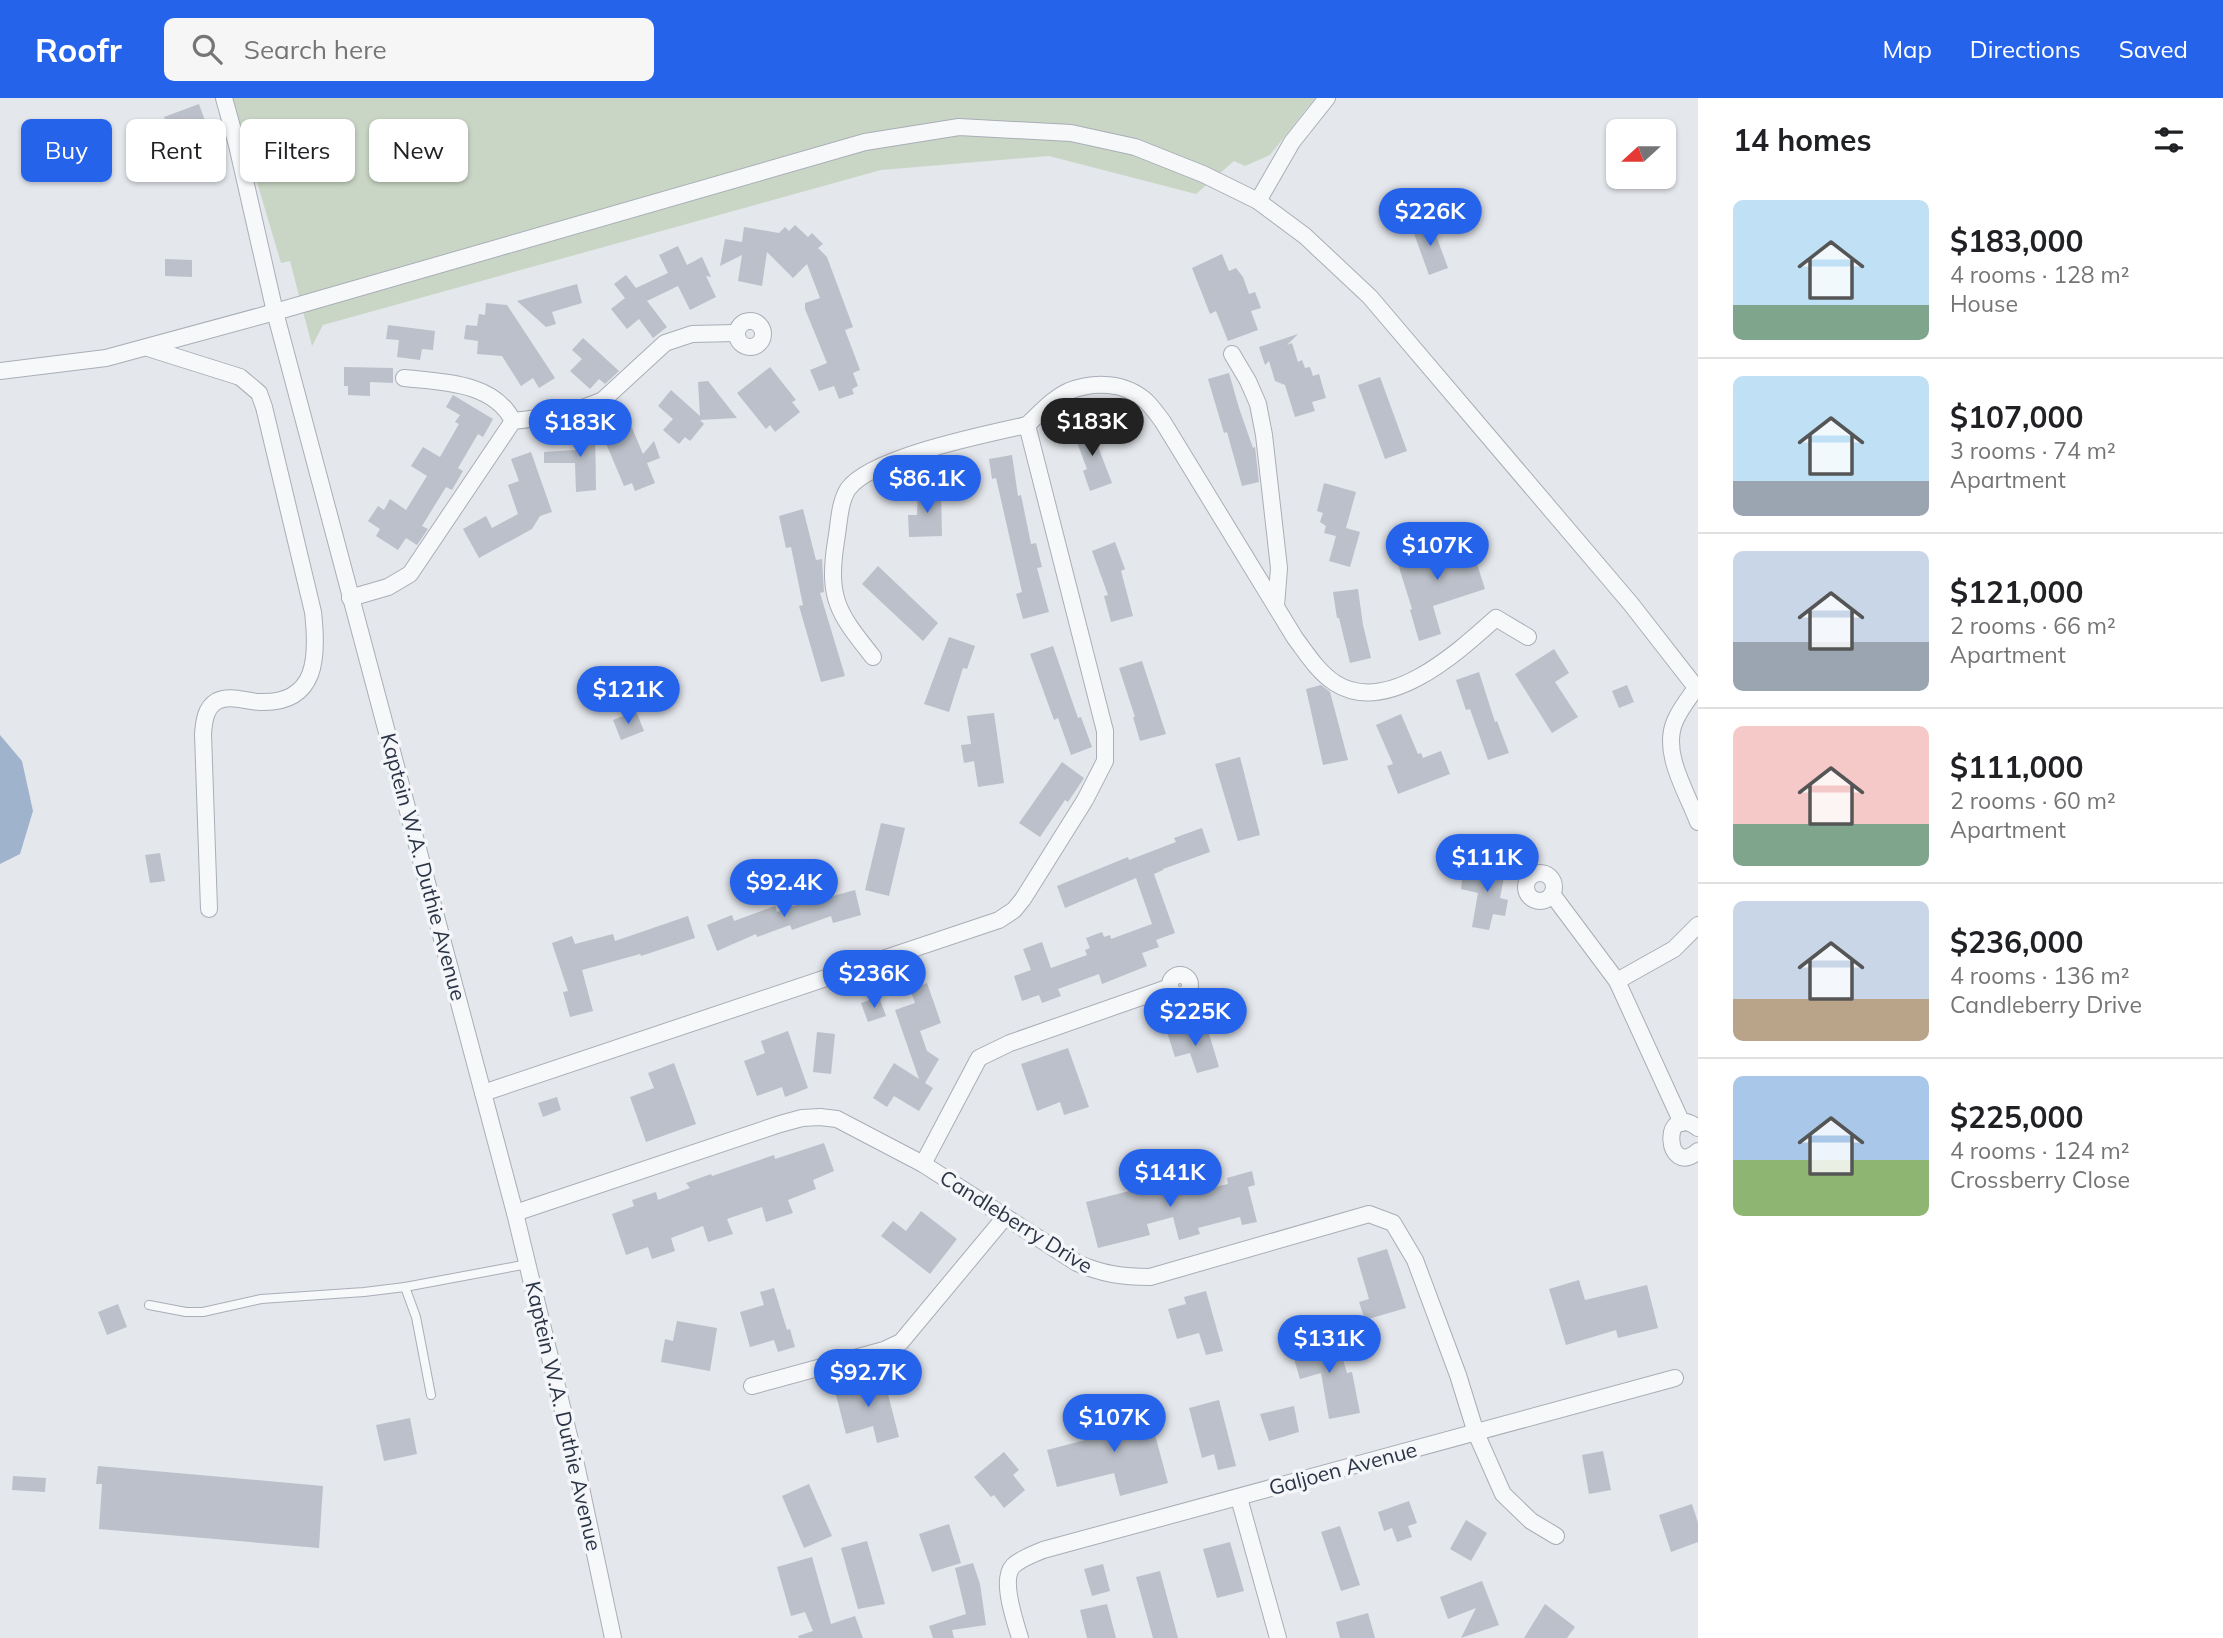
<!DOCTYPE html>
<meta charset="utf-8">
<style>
:root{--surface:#fff;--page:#f6f6f6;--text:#202124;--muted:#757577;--line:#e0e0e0;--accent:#2563eb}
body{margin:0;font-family:Mulish,sans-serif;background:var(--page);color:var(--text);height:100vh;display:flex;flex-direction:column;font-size:26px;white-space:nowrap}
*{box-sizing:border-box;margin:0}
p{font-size:23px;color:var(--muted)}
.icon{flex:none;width:38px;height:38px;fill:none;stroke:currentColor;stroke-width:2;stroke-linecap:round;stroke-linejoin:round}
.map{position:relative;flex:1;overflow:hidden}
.details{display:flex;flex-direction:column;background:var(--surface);width:525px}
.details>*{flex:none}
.guide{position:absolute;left:21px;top:21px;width:665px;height:63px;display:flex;gap:14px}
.needle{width:46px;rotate:249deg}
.tools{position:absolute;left:1606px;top:21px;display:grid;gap:14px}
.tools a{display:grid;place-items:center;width:70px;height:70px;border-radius:10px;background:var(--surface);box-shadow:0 2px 5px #0004;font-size:35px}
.price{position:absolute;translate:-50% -60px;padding:0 16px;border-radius:24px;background:var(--accent);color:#fff;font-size:23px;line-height:46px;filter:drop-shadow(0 2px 4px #0008)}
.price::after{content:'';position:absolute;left:50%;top:42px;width:21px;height:16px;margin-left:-10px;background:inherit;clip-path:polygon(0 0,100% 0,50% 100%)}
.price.active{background:#222;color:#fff}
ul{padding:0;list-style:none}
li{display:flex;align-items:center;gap:21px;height:175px;padding:0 35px}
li+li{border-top:2px solid var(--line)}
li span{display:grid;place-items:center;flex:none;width:196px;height:140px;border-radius:10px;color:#555}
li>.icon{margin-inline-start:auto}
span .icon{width:84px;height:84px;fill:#fffc;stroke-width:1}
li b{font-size:30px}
h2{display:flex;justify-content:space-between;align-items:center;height:84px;padding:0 35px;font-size:30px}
.chip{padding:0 24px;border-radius:10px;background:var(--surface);box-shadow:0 2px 5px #0004;font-size:24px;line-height:63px}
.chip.active{background:var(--accent);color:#fff}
header{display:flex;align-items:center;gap:42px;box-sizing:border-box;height:98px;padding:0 35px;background:var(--accent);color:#fff}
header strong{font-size:33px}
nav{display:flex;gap:38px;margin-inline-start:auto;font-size:24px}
.search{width:490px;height:63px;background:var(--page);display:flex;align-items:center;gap:18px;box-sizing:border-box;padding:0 24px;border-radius:10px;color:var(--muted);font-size:26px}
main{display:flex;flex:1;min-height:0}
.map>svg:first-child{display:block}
.green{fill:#c9d6c5}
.water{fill:#9fb4cc}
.building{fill:#bbc0ca}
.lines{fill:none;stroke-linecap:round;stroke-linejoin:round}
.service-casing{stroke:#a9aeb7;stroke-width:10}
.minor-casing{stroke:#a9aeb7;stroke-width:18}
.service{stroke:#f7f8fa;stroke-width:8}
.minor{stroke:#f7f8fa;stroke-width:16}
.labels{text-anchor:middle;stroke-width:7;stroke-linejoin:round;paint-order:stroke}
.street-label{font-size:21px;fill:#2b3445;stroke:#f4f6f9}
</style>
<header>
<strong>Roofr</strong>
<div class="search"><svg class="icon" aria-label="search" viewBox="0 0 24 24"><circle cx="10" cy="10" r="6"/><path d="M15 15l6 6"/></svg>Search here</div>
<nav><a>Map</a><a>Directions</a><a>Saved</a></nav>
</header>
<main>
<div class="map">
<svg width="1698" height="1540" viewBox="0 0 1698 1540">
<rect width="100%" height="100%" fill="#e4e7ec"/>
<path class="green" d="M232,0H1315L1270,57L1245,68L1234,63L1196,96L1049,58L881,72L323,227L312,248L290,163L281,165Z"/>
<path class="water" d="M0,637L22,663L33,713L20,756L0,766Z"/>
<g class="building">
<path d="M199,6L209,34L174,47L164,19Z"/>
<path d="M1431,124L1448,170L1429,177L1412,130Z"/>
<path d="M795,127L808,139L812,135L823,146L818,150L827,159L853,229L845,232L860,272L853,275L858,288L852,291L854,296L839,301L834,288L819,293L810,272L827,265L805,211V205L820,200L807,166L793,180L767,154L762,188L738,183L742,157L720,168L725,141L742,144L744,129L779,135L785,129L789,133Z"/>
<path d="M678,148L687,167L702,159L711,179L706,178L716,199L690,212L678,188L647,203L667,229L653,240L639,221L627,231L611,211L625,200L614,186L626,177L636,190L668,175L659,157Z"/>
<path d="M1222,156L1229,173L1236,170L1243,179L1249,196L1255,194L1261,210L1251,213L1258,232L1228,243L1216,213L1210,216L1192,170Z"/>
<path d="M165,161L192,162V179L165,178Z"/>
<path d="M577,186L582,205L552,214L556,226L546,229L517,203Z"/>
<path d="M486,205L507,207L555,280L539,290L533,280L521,288L502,258L477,256L478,243L464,241L466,227L477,228L479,216L485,217Z"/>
<path d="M388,227L435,233L433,252L422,251L420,262L397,259L399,242L386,241Z"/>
<path d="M1298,236L1287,247L1292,245L1298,264L1302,262L1305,270L1310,269L1313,278L1319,276L1326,300L1312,304L1315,313L1295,319L1285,287L1275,283L1269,263L1265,267L1259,249Z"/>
<path d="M583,240L619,273L605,286L599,281L590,291L570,273L582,261L572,252Z"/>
<path d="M344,269L393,270V285L370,284V298L348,297V288H344Z"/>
<path d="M770,269L796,302L792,304L800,314L775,334L770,327L766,331L737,295Z"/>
<path d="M1229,275L1239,310L1253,350L1255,349L1259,384L1242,388L1227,334L1224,335L1208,281Z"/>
<path d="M1380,279L1407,353L1385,361L1358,287Z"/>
<path d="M708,283L737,320L700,322L704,326L690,343L685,339L679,346L663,332L673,321L658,308L671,292L700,318L698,284Z"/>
<path d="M453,297L493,321L483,339L478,336L458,370L463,373L452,392L446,389L422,428L428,431L417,447L406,440L398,452L376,438L380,431L368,423L378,408L384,412L390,401L406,412L427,378L411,368L423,349L440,359L459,326L455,324L460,317L446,309Z"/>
<path d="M630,325L643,356L654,343L660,360L647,365L655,385L635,393L632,385L624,388L602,336Z"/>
<path d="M1094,326L1101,345L1097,346L1112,385L1090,393L1083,373L1087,371L1073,334Z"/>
<path d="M595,329L596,392L576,394L575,365H544V354L576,352L574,331Z"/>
<path d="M531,354L552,414L540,418L532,431L479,460L463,431L486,418L492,430L518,416L508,387L519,383L511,361Z"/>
<path d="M1012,357L1018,398L1021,397L1031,446L1036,445L1042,469L1037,470L1049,514L1023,521L1016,496L1022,494L996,380L992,381L989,361Z"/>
<path d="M1324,385L1356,394L1346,430L1360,434L1350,469L1329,463L1336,438L1324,435L1326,428L1320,424L1323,415L1317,413Z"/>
<path d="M918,390L941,391L942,438L909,439L908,417H917Z"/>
<path d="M803,411L816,462L822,461L824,494L820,495L845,578L821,584L799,508L803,507L791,449L786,450L779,418Z"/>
<path d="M1448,430L1465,470L1477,466L1485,491L1433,508L1441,536L1419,543L1410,512L1412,511L1398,466L1435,454L1429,438Z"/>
<path d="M1115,444L1125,471L1121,473L1133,518L1111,524L1104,498L1108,497L1092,453Z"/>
<path d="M878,468L938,525L923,543L862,486Z"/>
<path d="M1358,491L1363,527L1371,560L1350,565L1339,520H1337L1333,494Z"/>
<path d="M949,539L975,548L967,571L963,570L949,614L924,606Z"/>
<path d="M1053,548L1078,620L1081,619L1092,649L1071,657L1058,620L1054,622L1030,556Z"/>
<path d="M1554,551L1569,575L1555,584L1578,619L1552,635L1515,576Z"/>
<path d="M1142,563L1166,636L1140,643L1133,619H1135L1119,570Z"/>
<path d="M1479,574L1495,624L1497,623L1509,655L1488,662L1470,611L1466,612L1456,582Z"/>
<path d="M1321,587L1330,594L1348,662L1323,667L1306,591Z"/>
<path d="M1627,587L1634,604L1619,610L1612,593Z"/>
<path d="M636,613L644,633L621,642L613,622Z"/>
<path d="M994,615L1004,685L978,689L974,663L964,665L961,647L971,646L967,618Z"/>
<path d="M1401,616L1418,656L1421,655L1423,660L1441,653L1450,676L1398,696L1387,668L1393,666L1376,627Z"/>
<path d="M1240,659L1260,737L1238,743L1215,666Z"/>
<path d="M1062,664L1084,680L1068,704L1065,702L1040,739L1019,725Z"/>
<path d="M881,725L905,730L889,798L865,792Z"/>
<path d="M1202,730L1210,754L1163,771V772L1154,776L1175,835L1156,842L1159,849L1142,855L1147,868L1102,886L1099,876L1058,891L1061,898L1042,905L1039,897L1022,903L1014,878L1031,872L1023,851L1042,844L1051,870L1087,857L1085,852L1090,850L1086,840L1102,834L1104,839L1110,837L1111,841L1152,826L1136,780L1065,810L1057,788L1128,759L1129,762L1176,744L1174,740Z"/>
<path d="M160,755L165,783L150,785L145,757Z"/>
<path d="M1483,765L1506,769L1500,800L1508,802L1505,818L1493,816L1489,832L1472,829L1478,795L1461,791L1463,776L1481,779Z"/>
<path d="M855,792L861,817L833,825L831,818L792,832L790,827L757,839L756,836L717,853L707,827L732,817L734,823L775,808L777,814L810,802L811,804Z"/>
<path d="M688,818L695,840L641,858L640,856L582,872L593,913L570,919L563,894L568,893L552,845L572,838L575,846L613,836L615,843Z"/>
<path d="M927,885L941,925L920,933L927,953L939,961L925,985L933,990L919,1013L894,998L887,1009L873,1000L894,965L919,981L895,912L915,905L910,891Z"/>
<path d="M879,899L886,918L868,924L861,905Z"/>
<path d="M1184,929L1187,935L1207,929L1219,969L1197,975L1190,955L1175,959L1167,934Z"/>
<path d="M788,933L808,990L785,999L782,989L757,998L744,963L765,955L761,943Z"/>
<path d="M817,934L835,936L831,976L813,974Z"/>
<path d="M1068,950L1089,1009L1064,1017L1060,1004L1037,1013L1021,966Z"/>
<path d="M674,965L696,1026L646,1044L630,999L654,990L648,975Z"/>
<path d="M557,999L561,1012L543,1019L538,1005Z"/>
<path d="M824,1045L834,1073L813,1082L816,1091L788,1102L793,1115L766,1124L762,1109L727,1121L733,1136L708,1144L703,1128L671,1140L675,1153L652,1161L648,1149L626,1157L612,1116L634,1108L632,1102L656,1094L658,1102L690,1090L686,1085L711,1076L712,1078L774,1057L775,1061Z"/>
<path d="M1252,1073L1255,1087L1248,1089L1257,1124L1242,1127L1240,1119L1198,1130L1200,1136L1179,1142L1173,1119L1147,1126L1150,1137L1098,1150L1086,1104L1141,1090L1140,1084L1167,1077L1170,1088L1186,1084L1189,1095L1228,1086L1227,1080Z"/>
<path d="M921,1113L957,1141L930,1176L881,1138L893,1123L906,1133Z"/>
<path d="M1387,1151L1406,1210L1365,1222L1359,1204L1369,1201L1357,1160Z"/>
<path d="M1579,1182L1585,1202L1647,1187L1658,1230L1618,1240L1616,1232L1566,1247L1549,1191Z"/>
<path d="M774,1190L787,1232L790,1231L795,1249L778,1254L774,1242L750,1249L740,1214L764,1207L760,1194Z"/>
<path d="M1206,1193L1223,1253L1206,1257L1199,1235L1177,1241L1168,1211L1186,1206L1184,1199Z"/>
<path d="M118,1206L127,1229L107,1237L98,1214Z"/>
<path d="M677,1223L717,1230L710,1273L661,1264L665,1241L673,1243Z"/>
<path d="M1336,1238L1347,1275L1352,1274L1360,1315L1329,1321L1321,1275L1300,1281L1291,1251Z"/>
<path d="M883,1277L899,1339L877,1345L873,1328L846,1336L835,1293Z"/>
<path d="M1219,1302L1236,1368L1218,1372L1214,1356L1202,1360L1189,1310Z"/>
<path d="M1147,1307L1168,1385L1120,1398L1114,1375L1057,1389L1047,1352L1104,1337L1099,1320Z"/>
<path d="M1294,1308L1299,1334L1269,1343L1260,1316Z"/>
<path d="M410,1320L417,1356L384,1363L376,1327Z"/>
<path d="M1603,1353L1611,1392L1589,1396L1582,1357Z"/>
<path d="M1004,1354L1019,1372L1013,1377L1025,1392L1004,1410L994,1397L991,1399L974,1379Z"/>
<path d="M98,1368L323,1388L319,1450L99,1431L102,1386H96Z"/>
<path d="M13,1378L46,1380L45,1394L12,1392Z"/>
<path d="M809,1386L832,1438L804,1450L782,1398Z"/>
<path d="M1409,1403L1417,1425L1408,1428L1412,1439L1397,1444L1392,1430L1384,1433L1378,1414Z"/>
<path d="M1692,1406L1698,1425V1444L1671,1454L1659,1417Z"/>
<path d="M1466,1422L1487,1435L1471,1463L1450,1451Z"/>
<path d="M949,1426L961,1465L932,1474L919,1436Z"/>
<path d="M1340,1428L1360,1487L1341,1493L1321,1434Z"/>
<path d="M867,1443L885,1506L858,1511L841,1450Z"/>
<path d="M1230,1444L1244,1493L1217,1500L1203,1451Z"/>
<path d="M812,1459L831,1526L855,1518L863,1540H799L798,1538L813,1533L805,1514L791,1518L777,1469Z"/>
<path d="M973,1465L980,1486L986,1527L952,1532L954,1540H933L929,1528L966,1516L955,1470Z"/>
<path d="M1103,1466L1110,1493L1092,1498L1084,1471Z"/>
<path d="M1160,1473L1178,1540H1153L1136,1479Z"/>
<path d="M1482,1483L1499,1527L1461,1540L1476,1510L1448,1521L1440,1499Z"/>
<path d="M1107,1506L1116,1540H1087L1080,1512Z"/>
<path d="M1545,1506L1575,1529L1567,1540H1524Z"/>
<path d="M1368,1515L1375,1540H1340L1336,1524Z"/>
</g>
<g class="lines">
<g class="service-casing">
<g id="service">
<path d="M405,1189L528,1166"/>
<path d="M149,1207L186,1214H203L261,1201L364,1194L405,1189L416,1219L431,1297"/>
</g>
</g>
<g class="minor-casing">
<g id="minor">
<path d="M224,0L237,47L275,214L515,1115L577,1371L613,1540"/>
<path d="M1258,103L1292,44L1327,0"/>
<circle cx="750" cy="236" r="13"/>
<path d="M148,250L240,279L259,295L264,309L313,514C318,558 318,606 260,604C247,604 230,596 217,603C205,610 204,624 203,636L209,811"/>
<path d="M1232,256L1248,283L1258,306L1264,337L1279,470L1276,508"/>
<path d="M0,273L106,260L275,214L865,44L959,29L1071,35L1135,49L1203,76L1258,103L1305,138L1370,199L1631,506L1698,592"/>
<path d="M404,280C442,284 494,284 513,323"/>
<path d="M350,500L388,489L410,476L513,323C543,320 575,315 603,302L665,245L692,236L736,235"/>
<path d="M873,559C838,515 827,501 836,443C839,427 839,405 848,391C871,359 987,336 1027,327"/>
<path d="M1696,590C1689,600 1680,611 1675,623C1661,655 1687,694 1698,724"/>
<circle cx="1540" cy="789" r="14"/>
<path d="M1552,796L1617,883L1682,1025"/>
<circle cx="1180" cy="887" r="10"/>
<path d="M1617,883L1674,851L1698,827"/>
<path d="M483,995L999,822L1014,812L1023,801L1085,702L1105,663V633L1027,327C1040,315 1053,300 1069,293C1094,283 1125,284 1146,303C1152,309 1158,317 1163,324L1295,540C1307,556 1318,574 1335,585C1388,619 1459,553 1496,520L1528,539"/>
<path d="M1698,1030C1660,1002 1665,1082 1698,1053"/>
<path d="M923,1066L979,960L1010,945L1170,889"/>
<path d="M515,1115L780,1026L802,1020L820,1019L837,1021L923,1066L1077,1165C1102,1176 1123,1179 1150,1179L1369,1116L1393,1125L1415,1162L1458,1277L1476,1335L1503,1396L1531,1423L1556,1438"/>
<path d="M752,1288L884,1252L901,1244L1005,1119"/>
<path d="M1239,1400L1278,1540"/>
<path d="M1020,1540C1015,1523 1000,1482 1013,1468C1021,1460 1034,1456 1043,1452L1675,1280"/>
</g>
</g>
<use href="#service" class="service"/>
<use href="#minor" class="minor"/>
</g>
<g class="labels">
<g class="street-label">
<text transform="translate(423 769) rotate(75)" y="7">Kaptein W.A. Duthie Avenue</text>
<text transform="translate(1016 1124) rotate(32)" y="7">Candleberry Drive</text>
<text transform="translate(563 1318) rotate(77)" y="7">Kaptein W.A. Duthie Avenue</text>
<text transform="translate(1343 1371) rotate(-15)" y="7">Galjoen Avenue</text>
</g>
</g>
</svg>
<div class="tools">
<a><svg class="needle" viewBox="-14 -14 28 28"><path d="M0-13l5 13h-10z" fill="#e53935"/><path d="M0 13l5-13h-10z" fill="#757577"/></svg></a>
</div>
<b class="price" style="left:1430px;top:150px">$226K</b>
<b class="price active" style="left:1092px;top:360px">$183K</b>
<b class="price" style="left:580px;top:361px">$183K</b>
<b class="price" style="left:927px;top:417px">$86.1K</b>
<b class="price" style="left:1437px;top:484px">$107K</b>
<b class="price" style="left:628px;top:628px">$121K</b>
<b class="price" style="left:1487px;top:796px">$111K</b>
<b class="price" style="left:784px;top:821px">$92.4K</b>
<b class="price" style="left:874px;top:912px">$236K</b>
<b class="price" style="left:1195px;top:950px">$225K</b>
<b class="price" style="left:1170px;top:1111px">$141K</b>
<b class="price" style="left:1329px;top:1277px">$131K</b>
<b class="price" style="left:868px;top:1311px">$92.7K</b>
<b class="price" style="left:1114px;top:1356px">$107K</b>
<div class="guide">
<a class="chip active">Buy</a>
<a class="chip">Rent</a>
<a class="chip">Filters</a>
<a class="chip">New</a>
</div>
</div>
<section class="details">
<h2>14 homes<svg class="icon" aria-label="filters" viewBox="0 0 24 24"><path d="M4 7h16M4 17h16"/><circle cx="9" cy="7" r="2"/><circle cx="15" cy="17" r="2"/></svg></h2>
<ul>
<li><span style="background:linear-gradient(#bfe0f5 75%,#7fa58c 0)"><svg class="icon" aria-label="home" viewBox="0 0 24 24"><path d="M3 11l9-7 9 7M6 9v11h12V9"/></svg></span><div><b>$183,000</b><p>4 rooms · 128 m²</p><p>House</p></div></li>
<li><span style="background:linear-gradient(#bfe0f5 75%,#9aa5b1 0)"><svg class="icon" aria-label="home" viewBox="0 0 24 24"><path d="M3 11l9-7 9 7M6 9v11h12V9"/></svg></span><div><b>$107,000</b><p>3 rooms · 74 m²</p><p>Apartment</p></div></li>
<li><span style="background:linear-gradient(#c9d6e8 65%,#9aa5b1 0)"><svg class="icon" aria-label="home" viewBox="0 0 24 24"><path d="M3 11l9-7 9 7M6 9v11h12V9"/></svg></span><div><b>$121,000</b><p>2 rooms · 66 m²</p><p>Apartment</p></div></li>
<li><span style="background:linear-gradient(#f6c9c9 70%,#7fa58c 0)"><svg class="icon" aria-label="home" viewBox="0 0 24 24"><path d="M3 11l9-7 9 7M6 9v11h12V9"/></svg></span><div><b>$111,000</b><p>2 rooms · 60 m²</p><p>Apartment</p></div></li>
<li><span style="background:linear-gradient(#c9d6e8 70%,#b9a48a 0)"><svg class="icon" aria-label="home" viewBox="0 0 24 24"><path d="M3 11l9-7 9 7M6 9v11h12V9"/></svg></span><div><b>$236,000</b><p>4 rooms · 136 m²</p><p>Candleberry Drive</p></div></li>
<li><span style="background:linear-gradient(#a9c7e8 60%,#8fb573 0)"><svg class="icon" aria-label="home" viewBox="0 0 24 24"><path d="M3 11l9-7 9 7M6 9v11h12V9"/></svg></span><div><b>$225,000</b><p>4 rooms · 124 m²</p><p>Crossberry Close</p></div></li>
</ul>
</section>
</main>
